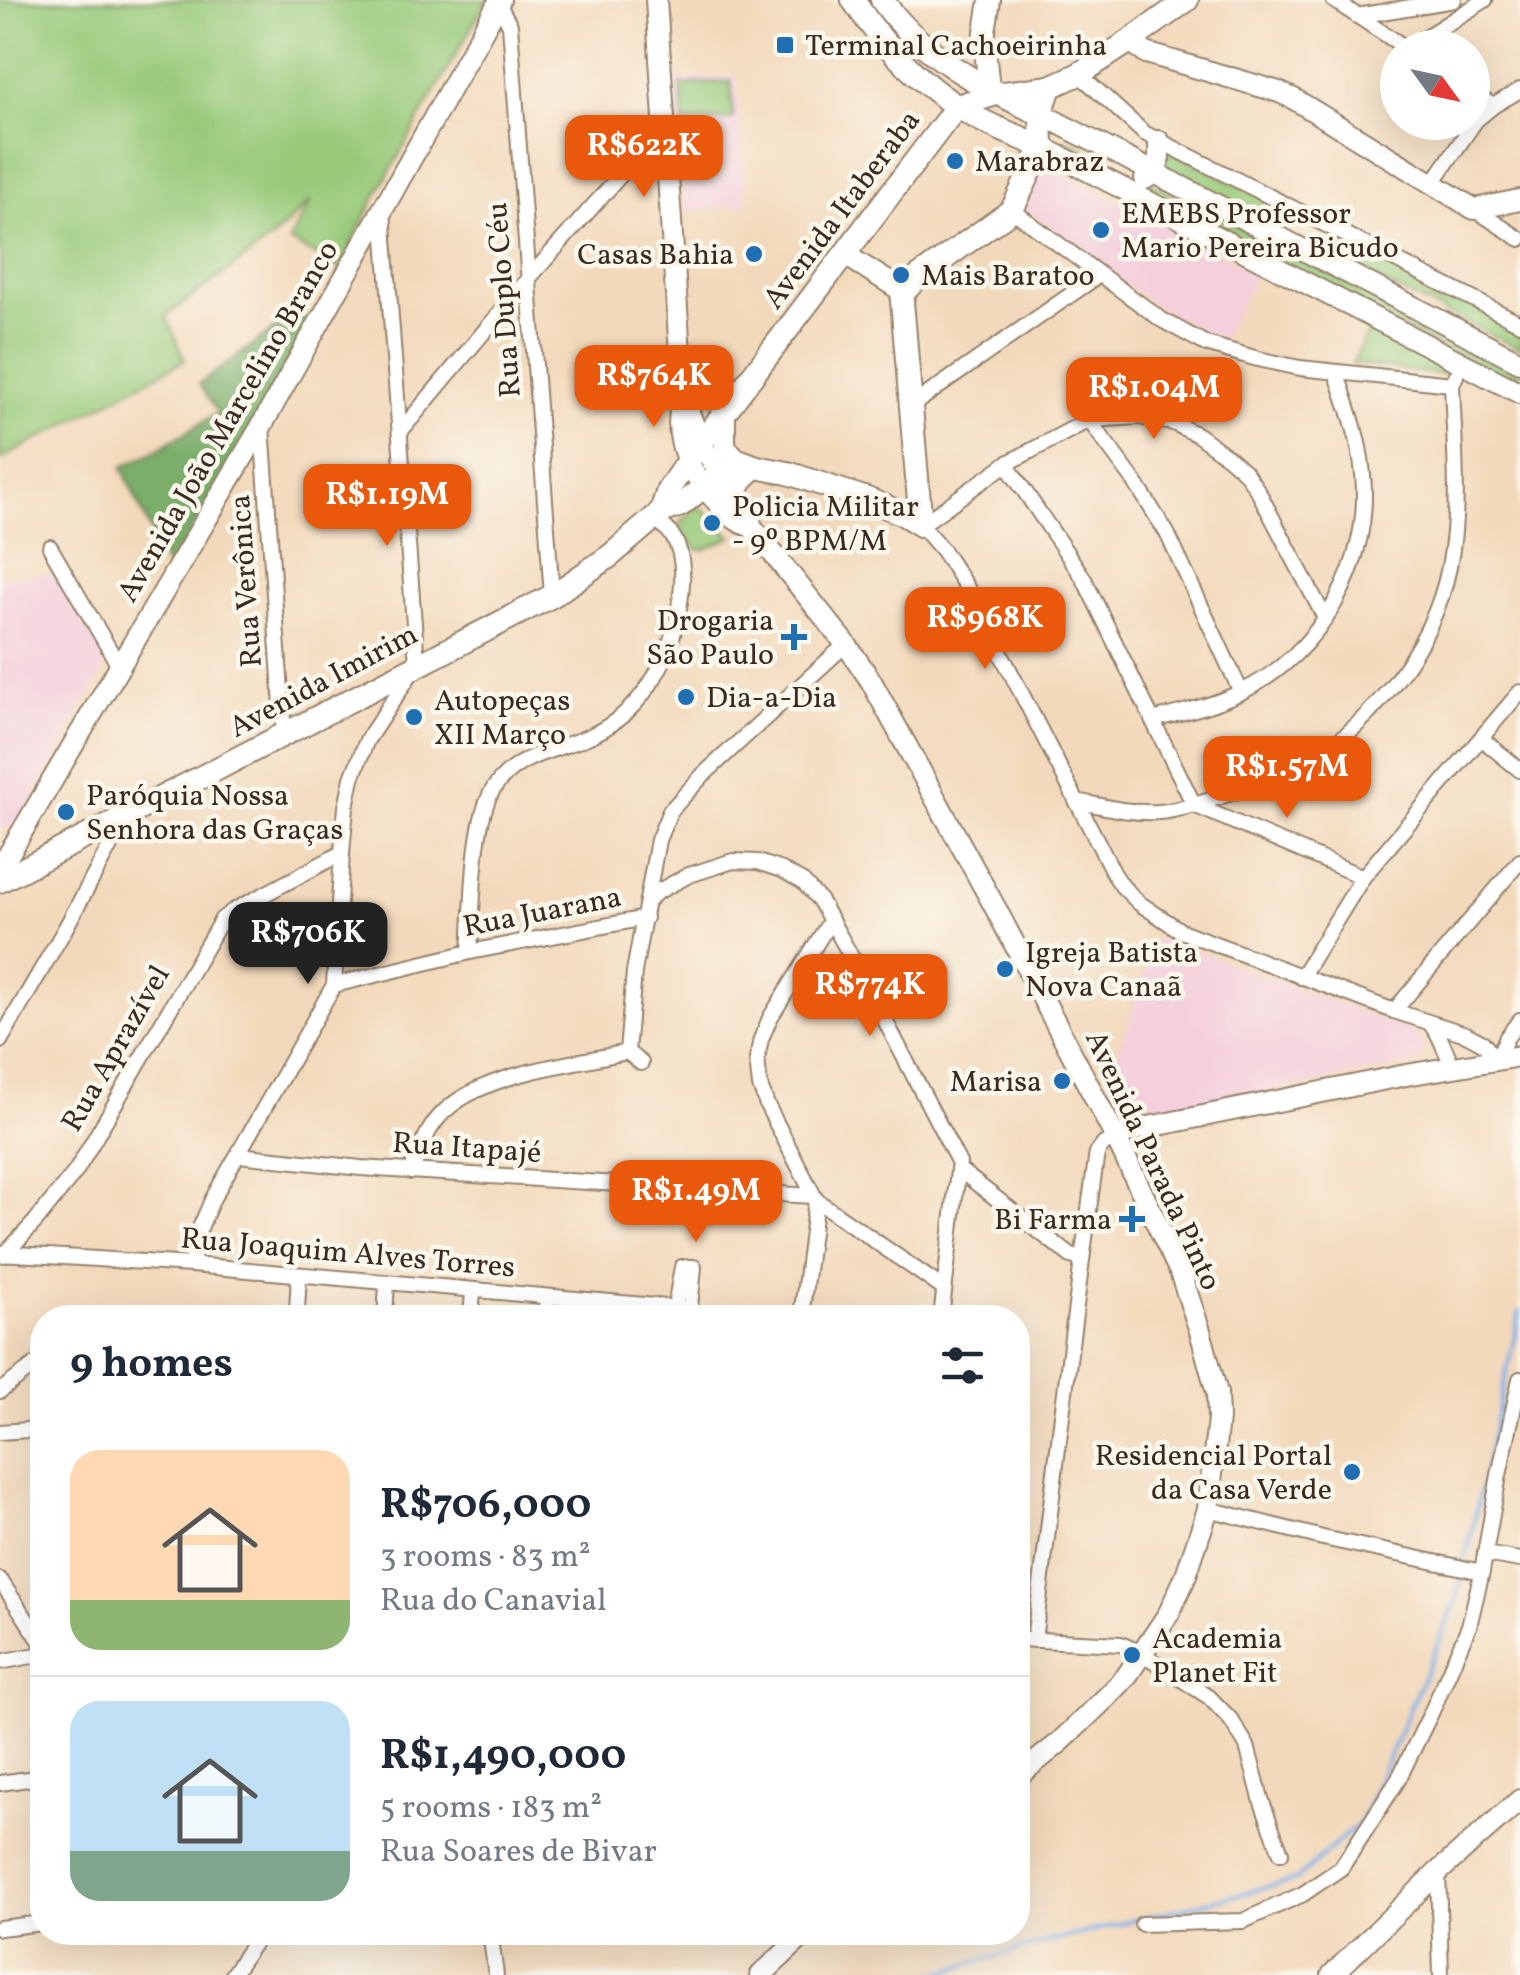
<!DOCTYPE html>
<meta charset="utf-8">
<style>
:root{--surface:#fff;--page:#f6f6f7;--text:#1f2937;--muted:#747a83;--line:#e0e1e3;--accent:#ea580c}
body{margin:0;font-family:Vollkorn,serif;background:var(--page);color:var(--text);height:100vh;display:flex;flex-direction:column;font-size:38px;white-space:nowrap}
*{box-sizing:border-box;margin:0}
p{font-size:32px;color:var(--muted)}
.icon{flex:none;width:55px;height:55px;fill:none;stroke:currentColor;stroke-width:2;stroke-linecap:round;stroke-linejoin:round}
.map{position:relative;flex:1;overflow:hidden}
.drawer{position:absolute;left:30px;top:1305px;width:1000px;height:640px;display:flex;flex-direction:column;background:var(--surface);border-radius:40px;box-shadow:0 10px 40px #0002}
.drawer>*{flex:none}
.needle{width:65px;rotate:123deg}
.tools{position:absolute;left:1380px;top:30px;display:grid;gap:20px}
.tools a{display:grid;place-items:center;width:110px;height:110px;border-radius:50%;background:var(--surface);box-shadow:0 10px 40px #0002;font-size:50px}
.price{position:absolute;translate:-50% -85px;padding:0 22px;border-radius:20px;background:var(--accent);color:#fff;font-size:32px;line-height:65px;filter:drop-shadow(0 2px 5px #0008)}
.price::after{content:'';position:absolute;left:50%;top:60px;width:30px;height:22px;margin-left:-15px;background:inherit;clip-path:polygon(0 0,100% 0,50% 100%)}
.price.on{background:#222;color:#fff}
ul{padding:0;list-style:none}
li{display:flex;align-items:center;gap:30px;height:250px;padding:0 40px}
li+li{border-top:2px solid var(--line)}
li span{display:grid;place-items:center;flex:none;width:280px;height:200px;border-radius:30px;color:#555}
li>.icon{margin-inline-start:auto}
span .icon{width:120px;height:120px;fill:#fffc;stroke-width:1}
li b{font-size:42px}
h2{display:flex;justify-content:space-between;align-items:center;height:120px;padding:0 40px;font-size:42px}
.map>svg:first-child{display:block}
.built{fill:#f4cfdc}
.green{fill:#99ca7a;stroke:#6a7a4c;stroke-width:2.5}
.forest{fill:#7aae6a;stroke:#5a6c44;stroke-width:2.5}
.lines{fill:none;stroke-linecap:round;stroke-linejoin:round}
.stream{stroke:#79b1e9;stroke-width:4}
.street-casing{stroke:#97826c;stroke-width:18}
.secondary-casing{stroke:#97826c;stroke-width:24}
.primary-casing{stroke:#97826c;stroke-width:26}
.street{stroke:#fff;stroke-width:14}
.secondary{stroke:#fff;stroke-width:20}
.primary{stroke:#fff;stroke-width:22}
.poi-dot{fill:#1f6fb2;stroke:#fbf7ec;stroke-width:4}
.labels{text-anchor:middle;stroke-width:9;stroke-linejoin:round;paint-order:stroke}
.poi-label{font-size:30px;fill:#3b2a1e;stroke:#fbf7ec;text-anchor:start}
.street-label{font-size:30px;fill:#3b2a1e;stroke:#fbf7ec}
</style>
<div class="map">
<svg width="1520" height="1975" viewBox="0 0 1520 1975">
<rect width="100%" height="100%" fill="#fbf7ec"/>
<filter id="ink" filterUnits="userSpaceOnUse"><feTurbulence type="fractalNoise" baseFrequency=".01" numOctaves="2"/><feDisplacementMap in="SourceGraphic" scale="20" xChannelSelector="R" yChannelSelector="G"/><feConvolveMatrix kernelMatrix="1 2 1 2 8 2 1 2 1" color-interpolation-filters="sRGB"/></filter>
<filter id="wash" filterUnits="userSpaceOnUse"><feTurbulence type="fractalNoise" baseFrequency=".0048" numOctaves="4" result="noise"/><feDisplacementMap in="SourceGraphic" scale="40" xChannelSelector="R" yChannelSelector="G"/><feGaussianBlur stdDeviation="2.25" result="paint"/><feColorMatrix in="noise" values="0 0 0 0 0 0 0 0 0 0 0 0 0 0 0 0 0 1.4 0 .05"/><feComposite in="paint" operator="in"/></filter>
<g filter="url(#wash)">
<rect width="100%" height="100%" fill="#f3d9bb"/>
<g class="built">
<path d="M736,76L747,205L685,211L675,80Z"/>
<path d="M1047,165L1257,273L1222,338L1199,330L1167,313L1118,280L1026,210L1023,206L1040,170Z"/>
<path d="M57,573L108,661L17,827L0,828V577Z"/>
<path d="M1158,935L1240,968L1411,1030L1421,1040L1423,1053L1417,1064L1125,1117L1107,1083Z"/>
</g>
<g class="green">
<path d="M0,0H487L376,196L339,268L289,241L311,201L270,240L166,316L185,360L0,460Z"/>
<path d="M731,81L733,119L684,123L681,85Z"/>
<path d="M1068,140L1126,170L1123,176L1064,146Z"/>
<path d="M1169,151L1284,206L1287,228L1278,232L1162,169Z"/>
<path d="M1153,184L1520,371V387L1136,193Z"/>
<path d="M1338,233L1520,325V349L1326,255Z"/>
<path d="M1370,329L1444,368V372L1442,375L1352,364Z"/>
<path d="M697,506L703,509L732,537L706,549L698,550L677,527Z"/>
</g>
<path class="forest" d="M294,315L314,320L168,570L122,467L155,451L218,413L199,384Z"/>
<g class="lines">
<g class="stream">
<path d="M1465,1562L1520,1311"/>
<path d="M931,1975L1043,1943L1296,1880L1361,1821L1456,1602L1463,1572"/>
</g>
</g>
</g>
<g filter="url(#ink)">
<g class="lines">
<g class="street-casing">
<g id="street">
<path d="M1333,0L1406,48"/>
<path d="M498,3L510,25L552,596"/>
<path d="M1357,16L1454,0"/>
<path d="M1408,48L1485,0"/>
<path d="M1079,74L1144,133L1520,323"/>
<path d="M1472,92L1493,106"/>
<path d="M1432,184L1476,120L1493,106L1520,90"/>
<path d="M1474,209L1520,239"/>
<path d="M1012,210L1162,320L1206,344L1258,359L1300,368L1452,384L1456,376"/>
<path d="M911,406L1099,275"/>
<path d="M1089,420L1135,482L1167,533L1241,692"/>
<path d="M262,426L284,734"/>
<path d="M400,432L529,278L666,124"/>
<path d="M1006,464L1083,577L1194,805L1363,877"/>
<path d="M50,547L119,666"/>
<path d="M1325,618L1258,491L1245,472L1228,457L1198,435L1173,423L1139,417L1089,420L1006,464L921,525L943,551L969,591L1114,874L1122,886L1139,903L1181,931L1394,1011L1466,1034L1483,1043L1496,1060L1507,1037L1520,1020"/>
<path d="M1152,720C1181,713 1211,706 1239,693C1320,655 1372,564 1363,475C1360,439 1348,406 1336,372"/>
<path d="M1482,739L1520,770"/>
<path d="M1076,801C1103,806 1131,814 1159,812C1182,810 1204,802 1225,795C1247,788 1270,782 1290,772C1365,735 1433,649 1449,567C1461,508 1454,443 1452,384"/>
<path d="M647,901L657,892L689,875L733,861L758,862L782,870L803,882L820,901L861,974L959,1163L941,1318"/>
<path d="M470,952C473,911 472,820 494,788C517,755 551,752 585,738C640,716 670,663 679,608C683,586 686,554 671,534C667,528 660,523 654,518"/>
<path d="M1301,977L1363,877L1520,692"/>
<path d="M334,985L470,952L645,918"/>
<path d="M1394,1011L1520,861"/>
<path d="M1430,1023L1439,1036L1453,1067"/>
<path d="M0,1041L65,929L110,846L115,823"/>
<path d="M627,1052L634,972L658,840L670,811L703,775L846,644"/>
<path d="M238,1155L361,1168L812,1196"/>
<path d="M958,1169L1071,1256L1081,1259"/>
<path d="M411,1172C419,1153 425,1133 439,1117C477,1073 572,1064 627,1052L641,1063"/>
<path d="M816,1200L944,1289"/>
<path d="M0,1253L192,1265L690,1309"/>
<path d="M4,1255L35,1222L76,1171L222,919L233,911L342,853"/>
<path d="M192,1265L196,1237L213,1198L334,985L342,853L346,807L352,778L367,740L417,664L383,211"/>
<path d="M675,1307L682,1267H694L689,1317"/>
<path d="M297,1309L299,1276"/>
<path d="M385,1318L387,1283"/>
<path d="M471,1318L473,1291"/>
<path d="M546,1318L547,1297"/>
<path d="M602,1318L604,1302"/>
<path d="M801,1318L816,1200L767,1105L760,1086L757,1059L761,1039L770,1018L831,920"/>
<path d="M0,1391L42,1360"/>
<path d="M0,1432L42,1429"/>
<path d="M1208,1509L1323,1538L1482,1572L1485,1554L1520,1560"/>
<path d="M1485,1554L1499,1475L1520,1379"/>
<path d="M0,1580L42,1643"/>
<path d="M1018,1639L1121,1644L1143,1654L1209,1697L1231,1720L1247,1746L1262,1802L1281,1853"/>
<path d="M1034,1640C1055,1478 1073,1315 1097,1153L1104,1144L1116,1138"/>
<path d="M0,1662L42,1654"/>
<path d="M0,1783L42,1777"/>
<path d="M1438,1872L1441,1975"/>
<path d="M1142,1924L1243,1921L1303,1894L1341,1868L1398,1780L1432,1711L1469,1626L1482,1572"/>
<path d="M0,1928L42,1923"/>
<path d="M490,1932L496,1975"/>
<path d="M232,1975L261,1932"/>
</g>
</g>
<g class="secondary-casing">
<g id="secondary">
<path d="M656,0L683,397L701,444L750,519L751,526L846,644L871,681L996,909L1116,1138L1180,1272L1200,1331L1217,1393L1218,1419L1208,1509L1185,1578L1169,1613L1126,1677L1110,1694L1059,1743L1018,1776"/>
<path d="M1130,41L1146,53L1279,92L1294,99L1474,209L1520,200"/>
<path d="M989,90L984,38L990,0"/>
<path d="M1041,114L1520,362"/>
<path d="M1042,147L1520,393"/>
<path d="M1145,179L1155,173L1159,159V141"/>
<path d="M844,254L904,292"/>
<path d="M683,399C670,440 691,475 719,504C729,514 737,523 751,526"/>
<path d="M725,413V446L736,458L757,466L742,481L735,497"/>
<path d="M0,869L262,425L500,0"/>
<path d="M1116,1138L1129,1131L1406,1075L1520,1056"/>
<path d="M761,1975L807,1932"/>
<path d="M1332,1975L1438,1872L1520,1800"/>
</g>
</g>
<g class="primary-casing">
<g id="primary">
<path d="M853,0C887,52 934,99 991,125C1008,133 1025,139 1042,147"/>
<path d="M882,0C922,56 981,87 1041,114"/>
<path d="M661,512L668,490L687,462L957,106L996,94L1050,87L1079,74L1130,41L1187,0"/>
<path d="M921,525L902,301L904,292L917,278L1012,210L1042,147L1041,114L1050,87"/>
<path d="M0,881L552,596L610,556L661,512L681,505L727,468L735,465H746L788,473L867,499L901,513L921,525"/>
</g>
</g>
<use href="#street" class="street"/>
<use href="#secondary" class="secondary"/>
<use href="#primary" class="primary"/>
</g>
</g>
<g class="poi-dot">
<rect x="775" y="35" width="20" height="20" rx="5"/>
<circle cx="955" cy="161" r="10"/>
<circle cx="1101" cy="230" r="10"/>
<circle cx="754" cy="254" r="10"/>
<circle cx="901" cy="275" r="10"/>
<circle cx="712" cy="523" r="10"/>
<path d="M789 622h10v10h10v10h-10v10h-10v-10h-10v-10h10z"/>
<circle cx="686" cy="697" r="10"/>
<circle cx="414" cy="717" r="10"/>
<circle cx="66" cy="812" r="10"/>
<circle cx="1005" cy="969" r="10"/>
<circle cx="1062" cy="1081" r="10"/>
<path d="M1127 1204h10v10h10v10h-10v10h-10v-10h-10v-10h10z"/>
<circle cx="1352" cy="1472" r="10"/>
<circle cx="1132" cy="1655" r="10"/>
</g>
<g class="labels">
<g class="poi-label">
<text x="805" y="55">Terminal Cachoeirinha</text>
<text x="975" y="171">Marabraz</text>
<text x="1121" y="223">EMEBS Professor<tspan x="1121" dy="34">Mario Pereira Bicudo</tspan></text>
<text x="734" y="264" text-anchor="end">Casas Bahia</text>
<text x="921" y="285">Mais Baratoo</text>
<text x="732" y="516">Policia Militar<tspan x="732" dy="34">- 9º BPM/M</tspan></text>
<text x="774" y="630" text-anchor="end">Drogaria<tspan x="774" dy="34">São Paulo</tspan></text>
<text x="706" y="707">Dia-a-Dia</text>
<text x="434" y="710">Autopeças<tspan x="434" dy="34">XII Março</tspan></text>
<text x="86" y="805">Paróquia Nossa<tspan x="86" dy="34">Senhora das Graças</tspan></text>
<text x="1025" y="962">Igreja Batista<tspan x="1025" dy="34">Nova Canaã</tspan></text>
<text x="1042" y="1091" text-anchor="end">Marisa</text>
<text x="1112" y="1229" text-anchor="end">Bi Farma</text>
<text x="1332" y="1465" text-anchor="end">Residencial Portal<tspan x="1332" dy="34">da Casa Verde</tspan></text>
<text x="1152" y="1648">Academia<tspan x="1152" dy="34">Planet Fit</tspan></text>
</g>
<g class="street-label">
<text transform="translate(841 209) rotate(-53)" y="10">Avenida Itaberaba</text>
<text transform="translate(503 300) rotate(-94)" y="10">Rua Duplo Céu</text>
<text transform="translate(227 421) rotate(-60)" y="10">Avenida João Marcelino Branco</text>
<text transform="translate(245 581) rotate(-94)" y="10">Rua Verônica</text>
<text transform="translate(323 680) rotate(-28)" y="10">Avenida Imirim</text>
<text transform="translate(542 911) rotate(-11)" y="10">Rua Juarana</text>
<text transform="translate(115 1048) rotate(-60)" y="10">Rua Aprazível</text>
<text transform="translate(467 1147) rotate(4)" y="10">Rua Itapajé</text>
<text transform="translate(1154 1160) rotate(65)" y="10">Avenida Parada Pinto</text>
<text transform="translate(348 1252) rotate(5)" y="10">Rua Joaquim Alves Torres</text>
</g>
</g>
</svg>
<div class="tools">
<a><svg class="needle" viewBox="-14 -14 28 28"><path d="M0-13l5 13h-10z" fill="#e53935"/><path d="M0 13l5-13h-10z" fill="#747a83"/></svg></a>
</div>
<b class="price" style="left:644px;top:200px">R$622K</b>
<b class="price" style="left:654px;top:430px">R$764K</b>
<b class="price" style="left:1154px;top:442px">R$1.04M</b>
<b class="price" style="left:387px;top:549px">R$1.19M</b>
<b class="price" style="left:985px;top:672px">R$968K</b>
<b class="price" style="left:1287px;top:821px">R$1.57M</b>
<b class="price on" style="left:308px;top:987px">R$706K</b>
<b class="price" style="left:870px;top:1039px">R$774K</b>
<b class="price" style="left:696px;top:1245px">R$1.49M</b>
<section class="drawer">
<h2>9 homes<svg class="icon" aria-label="filters" viewBox="0 0 24 24"><path d="M4 7h16M4 17h16"/><circle cx="9" cy="7" r="2"/><circle cx="15" cy="17" r="2"/></svg></h2>
<ul>
<li><span style="background:linear-gradient(#ffd9b3 75%,#8fb573 0)"><svg class="icon" aria-label="home" viewBox="0 0 24 24"><path d="M3 11l9-7 9 7M6 9v11h12V9"/></svg></span><div><b>R$706,000</b><p>3 rooms · 83 m²</p><p>Rua do Canavial</p></div></li>
<li><span style="background:linear-gradient(#bfe0f5 75%,#7fa58c 0)"><svg class="icon" aria-label="home" viewBox="0 0 24 24"><path d="M3 11l9-7 9 7M6 9v11h12V9"/></svg></span><div><b>R$1,490,000</b><p>5 rooms · 183 m²</p><p>Rua Soares de Bivar</p></div></li>
</ul>
</section>
</div>
